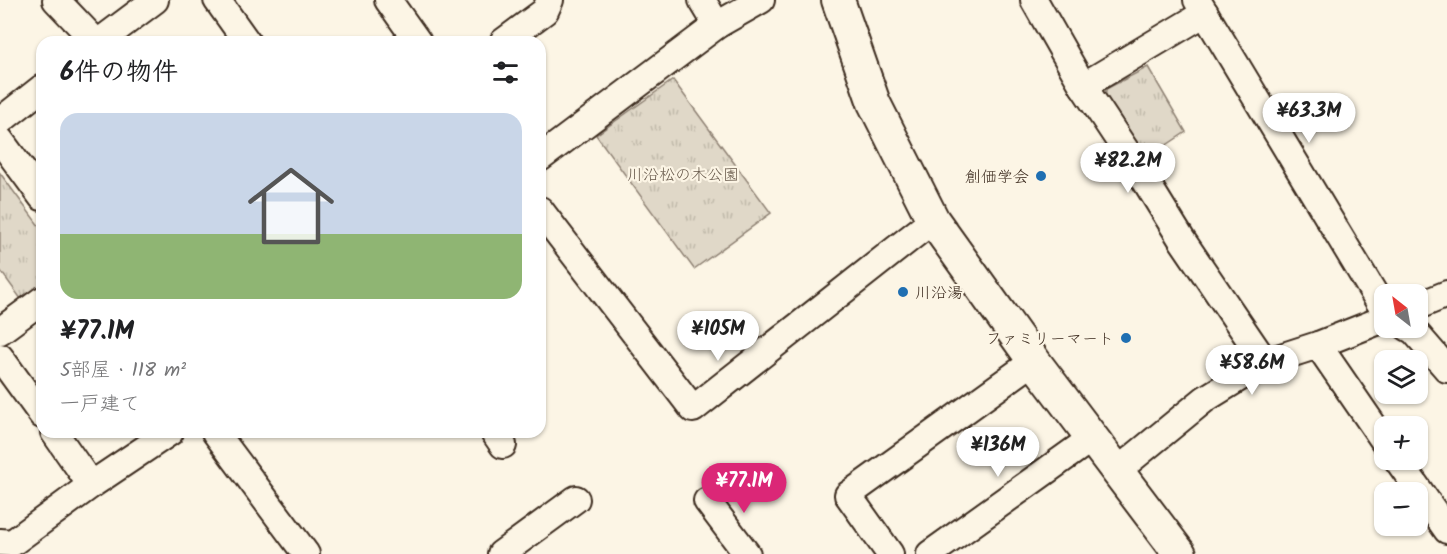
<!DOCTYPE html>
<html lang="ja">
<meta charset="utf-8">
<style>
:root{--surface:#fff;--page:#f2f2f2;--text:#202124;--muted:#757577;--line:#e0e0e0;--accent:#db2777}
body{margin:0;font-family:Kalam,"Klee One",sans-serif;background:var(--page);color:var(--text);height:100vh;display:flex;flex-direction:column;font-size:22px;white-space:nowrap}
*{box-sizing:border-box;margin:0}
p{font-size:20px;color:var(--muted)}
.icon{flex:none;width:33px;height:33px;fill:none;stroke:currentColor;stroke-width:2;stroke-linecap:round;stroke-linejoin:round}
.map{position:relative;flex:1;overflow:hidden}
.sheet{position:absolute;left:36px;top:36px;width:510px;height:402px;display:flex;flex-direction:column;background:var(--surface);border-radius:18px;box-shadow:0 2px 4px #0004}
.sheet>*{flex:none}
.needle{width:39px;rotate:329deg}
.fabs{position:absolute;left:1374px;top:284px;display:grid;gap:12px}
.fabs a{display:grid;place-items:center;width:54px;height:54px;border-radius:12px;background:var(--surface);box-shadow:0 2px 4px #0004;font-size:30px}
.price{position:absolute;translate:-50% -51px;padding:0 14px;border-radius:21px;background:#fff;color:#222;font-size:20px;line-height:39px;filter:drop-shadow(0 2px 3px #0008)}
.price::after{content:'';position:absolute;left:50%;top:36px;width:18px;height:14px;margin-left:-9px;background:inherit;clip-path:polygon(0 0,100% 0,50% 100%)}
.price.selected{background:var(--accent);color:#fff}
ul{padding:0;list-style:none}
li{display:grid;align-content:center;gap:12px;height:318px;padding:0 24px}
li+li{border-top:2px solid var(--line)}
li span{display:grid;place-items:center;height:186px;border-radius:18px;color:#555}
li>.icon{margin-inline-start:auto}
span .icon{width:108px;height:108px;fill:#fffc;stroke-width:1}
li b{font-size:26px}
h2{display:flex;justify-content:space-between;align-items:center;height:72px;padding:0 24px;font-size:26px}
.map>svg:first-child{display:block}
.park{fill:url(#park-tufts);stroke:#8e8173;stroke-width:1.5}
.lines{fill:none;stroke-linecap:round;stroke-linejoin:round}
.minor-casing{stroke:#3b2a1e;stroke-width:30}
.tertiary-casing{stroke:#3b2a1e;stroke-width:36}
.minor{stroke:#fcf5e5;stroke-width:26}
.tertiary{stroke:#fcf5e5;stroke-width:32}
.poi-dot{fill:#1f6fb2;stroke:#fcf5e5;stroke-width:2}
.labels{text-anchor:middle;stroke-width:4.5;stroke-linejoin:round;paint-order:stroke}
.park-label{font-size:16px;fill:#645648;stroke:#fcf5e5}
.poi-label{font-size:16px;fill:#3b2a1e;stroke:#fcf5e5;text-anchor:end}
</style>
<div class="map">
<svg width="1447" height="554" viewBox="0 0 1447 554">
<defs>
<pattern id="park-tufts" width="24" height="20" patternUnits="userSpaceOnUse" patternTransform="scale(1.5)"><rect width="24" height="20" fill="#e0d8c8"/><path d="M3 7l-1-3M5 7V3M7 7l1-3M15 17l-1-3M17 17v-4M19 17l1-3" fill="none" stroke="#c1baab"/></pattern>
</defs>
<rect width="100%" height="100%" fill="#fcf5e5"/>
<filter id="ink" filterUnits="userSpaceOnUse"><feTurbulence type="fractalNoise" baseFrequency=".0167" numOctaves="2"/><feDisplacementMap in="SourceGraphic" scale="12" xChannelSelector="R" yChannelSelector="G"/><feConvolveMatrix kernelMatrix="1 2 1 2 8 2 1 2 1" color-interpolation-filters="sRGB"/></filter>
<g filter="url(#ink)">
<g class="park">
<path d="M1148,67L1186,132L1144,160L1105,103L1106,89Z"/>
<path d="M673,80L771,213L694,269L596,135Z"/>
<path d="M0,173L42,230V283L21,299L0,270Z"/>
</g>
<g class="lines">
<g class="minor-casing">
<g id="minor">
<path d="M56,0L96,42"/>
<path d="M217,0L247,42"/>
<path d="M388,0L418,42"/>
<path d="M702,0L717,25"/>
<path d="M1034,0L1083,86L1140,172L1182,240L1265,362"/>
<path d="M1197,0L1384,310"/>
<path d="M99,42L155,0"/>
<path d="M503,42L545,11L550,0"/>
<path d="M1083,86L1205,13"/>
<path d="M0,121L42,88"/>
<path d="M0,140L42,197"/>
<path d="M540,158L717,25L761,0"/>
<path d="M540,210L693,409L933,220"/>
<path d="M1418,306L1447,294"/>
<path d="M1407,327L1414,331L1447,369"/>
<path d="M0,331L42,300"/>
<path d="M1318,345L1384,441"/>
<path d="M0,357L42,415"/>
<path d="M54,432L91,485"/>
<path d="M215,432L306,554"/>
<path d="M494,432L503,445"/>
<path d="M1397,459L1447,530"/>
<path d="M1117,471L1205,399L1265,362L1318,345L1384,319"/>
<path d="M707,501L747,554"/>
<path d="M0,542L12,543L91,485L170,432"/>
<path d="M501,554L576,499"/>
<path d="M890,554L848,495L1034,361"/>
<path d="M930,554L1092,438"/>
</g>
</g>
<g class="tertiary-casing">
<path id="tertiary" d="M838,0L874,103L933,220L1034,361L1180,554"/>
</g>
<use href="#minor" class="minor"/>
<use href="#tertiary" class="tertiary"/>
</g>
</g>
<g class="poi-dot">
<circle cx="1041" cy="176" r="6"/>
<circle cx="903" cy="292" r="6"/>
<circle cx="1126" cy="338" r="6"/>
</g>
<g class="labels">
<g class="park-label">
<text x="683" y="180">川沿松の木公園</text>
</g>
<g class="poi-label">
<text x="1029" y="182">創価学会</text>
<text x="915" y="298" text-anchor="start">川沿湯</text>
<text x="1114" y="344">ファミリーマート</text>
</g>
</g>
</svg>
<div class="fabs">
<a><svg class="needle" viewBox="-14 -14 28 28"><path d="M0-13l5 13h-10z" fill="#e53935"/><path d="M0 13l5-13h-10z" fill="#757577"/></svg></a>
<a><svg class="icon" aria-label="layers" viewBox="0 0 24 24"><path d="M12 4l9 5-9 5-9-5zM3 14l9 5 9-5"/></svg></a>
<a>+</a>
<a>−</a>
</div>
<b class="price" style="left:1309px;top:144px">¥63.3M</b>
<b class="price" style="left:1128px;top:194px">¥82.2M</b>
<b class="price" style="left:718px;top:362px">¥105M</b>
<b class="price" style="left:1252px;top:396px">¥58.6M</b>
<b class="price" style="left:998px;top:478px">¥136M</b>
<b class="price selected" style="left:744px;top:514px">¥77.1M</b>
<section class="sheet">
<h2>6件の物件<svg class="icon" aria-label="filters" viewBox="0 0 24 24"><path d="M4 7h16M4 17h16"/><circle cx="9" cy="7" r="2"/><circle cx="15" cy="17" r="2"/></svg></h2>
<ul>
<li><span style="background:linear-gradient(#c9d6e8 65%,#8fb573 0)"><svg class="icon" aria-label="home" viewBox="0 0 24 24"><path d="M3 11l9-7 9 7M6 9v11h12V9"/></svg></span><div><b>¥77.1M</b><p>5部屋 · 118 m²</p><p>一戸建て</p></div></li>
</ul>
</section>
</div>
